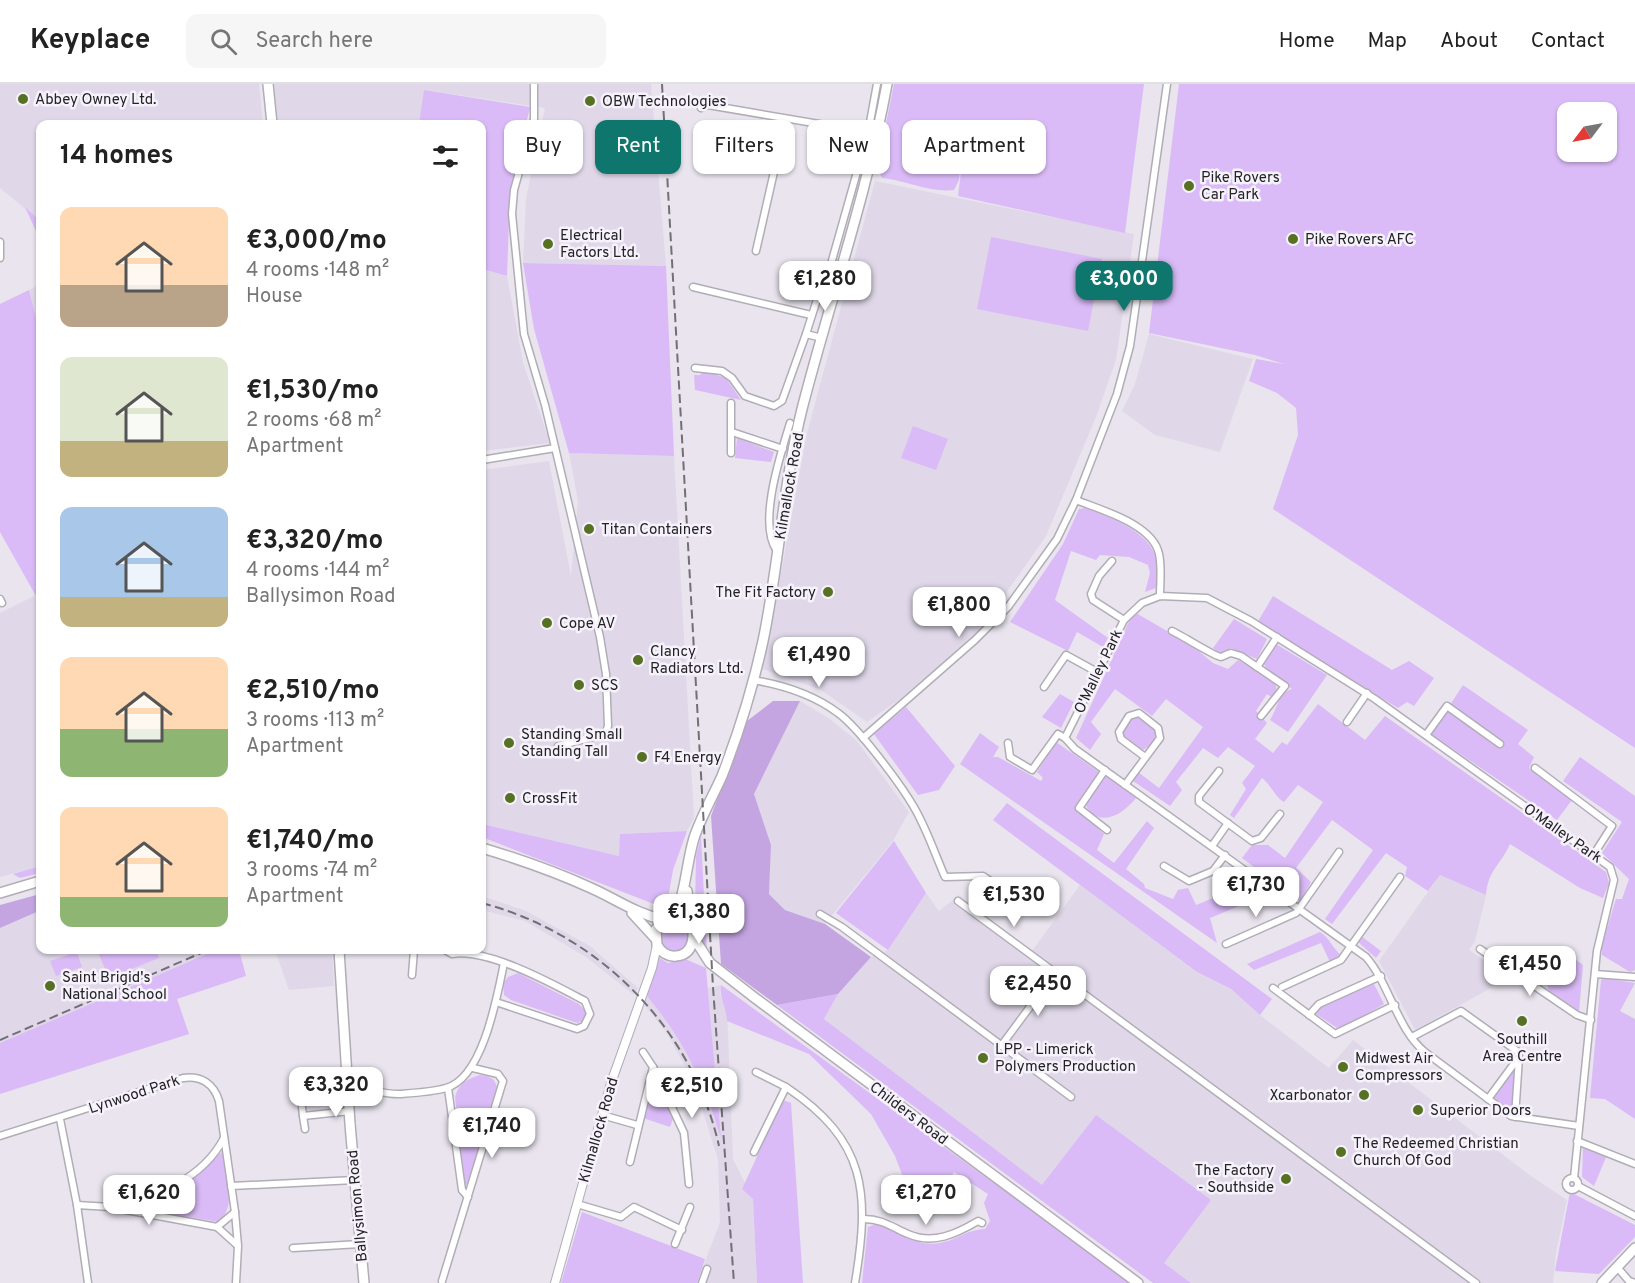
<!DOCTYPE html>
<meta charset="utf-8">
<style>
:root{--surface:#fff;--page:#f6f6f6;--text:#222;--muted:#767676;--line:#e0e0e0;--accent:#0f766e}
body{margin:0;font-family:Overpass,sans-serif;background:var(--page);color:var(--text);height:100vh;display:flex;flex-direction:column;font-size:22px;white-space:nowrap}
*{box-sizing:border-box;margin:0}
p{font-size:20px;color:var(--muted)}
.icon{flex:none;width:33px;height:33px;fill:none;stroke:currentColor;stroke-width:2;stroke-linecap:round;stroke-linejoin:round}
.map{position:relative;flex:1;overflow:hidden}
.side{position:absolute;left:36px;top:36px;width:450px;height:834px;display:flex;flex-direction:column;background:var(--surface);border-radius:12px;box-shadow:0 2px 4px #0004}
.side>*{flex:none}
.hud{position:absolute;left:504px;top:36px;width:570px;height:54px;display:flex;gap:12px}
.needle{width:39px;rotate:238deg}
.controls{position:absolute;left:1557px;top:18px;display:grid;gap:12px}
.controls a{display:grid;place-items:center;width:60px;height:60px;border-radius:12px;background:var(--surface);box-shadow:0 2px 4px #0004;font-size:30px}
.price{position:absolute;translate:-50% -51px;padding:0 14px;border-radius:12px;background:#fff;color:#222;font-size:20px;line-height:39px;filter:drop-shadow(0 2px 3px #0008)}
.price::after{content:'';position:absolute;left:50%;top:36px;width:18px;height:14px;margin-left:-9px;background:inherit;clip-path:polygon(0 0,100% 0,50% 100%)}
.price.selected{background:var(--accent);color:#fff}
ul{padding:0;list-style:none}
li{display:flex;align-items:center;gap:18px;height:150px;padding:0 24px}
li span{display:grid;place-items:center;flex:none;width:168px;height:120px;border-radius:12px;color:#555}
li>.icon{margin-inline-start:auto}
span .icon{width:72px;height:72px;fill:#fffc;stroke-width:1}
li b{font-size:26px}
h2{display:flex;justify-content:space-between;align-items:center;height:72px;padding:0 24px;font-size:26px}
.tag{padding:0 21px;border-radius:12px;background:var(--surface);box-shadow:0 2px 4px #0004;font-size:21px;line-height:54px}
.tag.selected{background:var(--accent);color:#fff}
header{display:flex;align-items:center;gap:36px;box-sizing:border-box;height:84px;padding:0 30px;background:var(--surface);border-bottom:2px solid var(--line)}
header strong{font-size:28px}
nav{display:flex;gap:33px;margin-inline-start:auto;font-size:21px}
.search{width:420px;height:54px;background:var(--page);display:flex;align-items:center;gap:15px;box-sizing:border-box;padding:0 21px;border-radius:12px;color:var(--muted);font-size:22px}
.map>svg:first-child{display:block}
.built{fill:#e0d8e9}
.green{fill:#dabbf7;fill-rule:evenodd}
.forest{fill:#c4a5e2}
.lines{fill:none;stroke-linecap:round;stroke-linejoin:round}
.minor-casing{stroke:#b1adb6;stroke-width:9}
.tertiary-casing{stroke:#b1adb6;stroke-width:10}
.secondary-casing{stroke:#b1adb6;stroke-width:12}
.minor{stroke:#fff;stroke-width:6}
.tertiary{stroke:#fff;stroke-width:8}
.secondary{stroke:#fff;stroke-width:9}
.rail{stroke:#736f75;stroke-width:2;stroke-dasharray:9 4.5;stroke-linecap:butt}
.poi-dot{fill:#567024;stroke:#f6f2fb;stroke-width:2}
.labels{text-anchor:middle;stroke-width:5;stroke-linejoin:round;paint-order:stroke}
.poi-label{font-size:15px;fill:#242225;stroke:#f6f2fb;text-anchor:start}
.street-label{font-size:15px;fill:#242225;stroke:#f6f2fb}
</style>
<header>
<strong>Keyplace</strong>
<div class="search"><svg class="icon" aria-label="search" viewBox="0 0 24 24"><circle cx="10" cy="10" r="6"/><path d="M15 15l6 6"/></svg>Search here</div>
<nav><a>Home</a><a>Map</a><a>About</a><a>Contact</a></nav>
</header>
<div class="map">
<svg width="1635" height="1199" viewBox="0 0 1635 1199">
<rect width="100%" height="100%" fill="#e9e4ee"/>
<g class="built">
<path d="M0,0H259L263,40H40V137L0,104Z"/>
<path d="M274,0H651L666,182L523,179L526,115L545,24L425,6L419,40H278Z"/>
<path d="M875,97L1134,150L1116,276L1096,333L1046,452L981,545L900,615L867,638L821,606L763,585L807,349Z"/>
<path d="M482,185L507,192L523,278L550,359L482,367Z"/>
<path d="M40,200V250L29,206Z"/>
<path d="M1149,250L1253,275L1220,368L1155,351L1122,327L1135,300Z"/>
<path d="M569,369L674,372L694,734L687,747L621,750L619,772L482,740V386L549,377L571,492L578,417Z"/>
<path d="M40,509V782L0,793V529Z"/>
<path d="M800,617L830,635L857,657L909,728L893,757L825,840L785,826L769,810L771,761L754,710Z"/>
<path d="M1440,791L1486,811L1475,857L1469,866L1509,894L1415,946L1379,877Z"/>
<path d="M1080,801L1197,888L1231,905L1260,931L1329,984L1353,956L1531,1092L1567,1116L1556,1169L1553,1199H1191L1164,1179L1096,1031L1042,1102L824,935L838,910L871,873L888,866L926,809L939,827L959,811L1032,867Z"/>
<path d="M482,812L526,827L590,862L638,904L634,911L586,873L525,837L482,826Z"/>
<path d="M39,827L40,866H216L0,959V844Z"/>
<path d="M275,866H332L334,902L289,906Z"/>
<path d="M721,901L720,910L727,924L733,1075L753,1115L757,1199H697L720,1138L718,1075L693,997L667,949L642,918L647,912L671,940L707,1006L720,1050L708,904Z"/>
</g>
<g class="green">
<path d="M894,0H1144L1125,149L958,112L965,57L962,56L959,96L954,106C929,109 906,96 882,94L877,84Z"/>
<path d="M1179,0H1635V664L1273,425L1298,351L1296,324L1277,309L1249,297L1256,275L1284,280L1255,271L1149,249ZM1606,28V68H1568V28Z"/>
<path d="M424,6L530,23L510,110L507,192L482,185V40H419Z"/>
<path d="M25,123L40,137V156Z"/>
<path d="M991,153L1102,175L1088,247L977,225Z"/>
<path d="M523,179L666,182L674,372L569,369L534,245Z"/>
<path d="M29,206L40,250V509L36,512L0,448V220Z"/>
<path d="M704,287L726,294L741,316L695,306L694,291H700Z"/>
<path d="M913,342L948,355L936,386L901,374Z"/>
<path d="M737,354L774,368L771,378L735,374Z"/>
<path d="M1085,424C1108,432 1150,447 1156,475C1158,483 1156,495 1156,504L1145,508L1150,489L1148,481L1129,473L1100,471L1096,476L1071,467L1055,516L1108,554L1103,563L1077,548L1068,567L1010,538L1063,460L1079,425Z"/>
<path d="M1273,512L1392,586L1409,577L1434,594L1414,622L1407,618L1398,624L1257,539Z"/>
<path d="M1136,529L1191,561L1213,579L1228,585L1238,576L1274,596L1277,606L1271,613L1267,610L1256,627L1267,639L1255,655L1273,669L1282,658L1287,661L1318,620L1365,656L1385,632L1606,788L1609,799L1603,814L1580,804L1510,760C1500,782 1488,786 1486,811L1440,791L1428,807L1405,792L1407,783L1386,769L1332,840L1325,835L1373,766L1332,736L1296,784L1311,798L1300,817L1242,774L1252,761H1268L1285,774L1323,718L1298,701L1284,718C1274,712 1272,702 1262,694L1234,734L1230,731L1246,705L1242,699L1255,682L1228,663L1218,674L1203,664L1176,698L1182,706L1170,722L1133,697L1138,688L1159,704L1203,643L1166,615L1152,632L1115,605L1091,638L1101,650L1090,666L1076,654L1131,533Z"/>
<path d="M1234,535L1267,555L1257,575L1231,564L1220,570L1213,564Z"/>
<path d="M1276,560L1327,591L1288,648L1270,636C1277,625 1279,608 1292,605L1266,584L1263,578Z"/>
<path d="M1463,601L1528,646L1518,660L1534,673L1529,684L1572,716L1557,736L1431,650Z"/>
<path d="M1060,610L1074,618L1061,644L1042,633Z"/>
<path d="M906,623L955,682L939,706L918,711L874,650Z"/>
<path d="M1137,633L1156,647C1156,655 1149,664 1142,666L1124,652L1123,647L1131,634Z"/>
<path d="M980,649L999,663L993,673H998L1041,697L1043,694L1037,688L1056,658L1099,688L1076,725L1104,750L1097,766L1114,779L1147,737L1154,744L1126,785L1144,800L1145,804L1173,815L1178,806L1188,804L1196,821L1253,798L1268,810L1210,834L1217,859L960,680Z"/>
<path d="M1580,673L1635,712V886L1630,888L1602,871V861L1616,815H1622L1629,795L1602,769L1622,738L1563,697Z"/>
<path d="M1106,691L1136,714C1123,730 1101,745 1086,722L1089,713Z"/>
<path d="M1007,719L1272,915L1260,931L1231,905L1197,888L993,736Z"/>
<path d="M482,740L619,772L620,750L687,747L673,786L667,820L659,822L482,753Z"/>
<path d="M701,752L707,871L695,829L696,772Z"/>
<path d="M894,757L926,809L888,866L836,829Z"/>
<path d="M40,782V789L20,794L13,790Z"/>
<circle cx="674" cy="853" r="15"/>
<path d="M1320,848C1330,854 1332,864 1341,871L1330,878L1321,859L1254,886L1247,880Z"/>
<path d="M1361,852L1381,867L1376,874L1358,858Z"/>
<path d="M97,866H156L159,874L109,894Z"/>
<path d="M216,866H239L246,892L177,915L189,950L0,1010V959Z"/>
<path d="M77,868L82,883L56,892L50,877Z"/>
<path d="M1568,870L1583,881L1579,928L1549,908L1547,898Z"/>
<path d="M658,873L668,879L685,875L706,884L721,1054C705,1000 684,956 647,912Z"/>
<path d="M518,889L579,920L586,928L584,937L577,939L511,916L504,911L503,899L508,893Z"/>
<path d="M1604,894L1635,899L1620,927L1635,935V1035L1605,1015L1590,1014L1601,896Z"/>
<path d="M1374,900L1384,920L1340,946L1315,929L1323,922Z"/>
<path d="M721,901L1131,1199H862L868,1143L879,1139C898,1150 918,1163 940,1159C957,1156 965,1146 985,1145L990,1137L984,1119L988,1110L954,1088L946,1102L926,1110L906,1101L895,1072L871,1030L809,970L727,937C727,924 719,914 721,901Z"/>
<path d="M838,910L824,935L1042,1101L1096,1031L1211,1116L1164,1179L1191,1199H1153L777,921Z"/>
<path d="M1512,986H1517L1514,1026L1510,1028L1492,1014Z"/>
<path d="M480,991C490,992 495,994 497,1004L468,1100L465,1101L455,1013C459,999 467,995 480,991Z"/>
<path d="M656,994L674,1032L670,1043L643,1034Z"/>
<path d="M783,1016L791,1019L803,1199H757L753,1115L742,1105Z"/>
<path d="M1583,1063L1607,1071L1594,1102L1582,1093Z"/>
<path d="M222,1068C231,1085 235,1125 219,1138L129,1123L186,1099Z"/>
<path d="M1570,1108L1635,1141V1153L1599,1190L1555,1187Z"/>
<path d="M582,1128L705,1175L697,1199H561Z"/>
</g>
<g class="forest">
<path d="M773,617H800L754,710L771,761L769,810L785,826L825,840L871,873L838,910L777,921L721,880L711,732L747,637Z"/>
<path d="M40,810V832L39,827L0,844V821Z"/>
</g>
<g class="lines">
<g class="minor-casing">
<g id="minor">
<path d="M534,0V35L514,106L512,130L524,250L545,321L600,553L606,590L608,642L605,650L558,662"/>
<path d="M701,24L708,21L872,49"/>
<path d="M0,158V174"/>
<path d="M756,167L786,35"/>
<path d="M829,187L868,49L877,0"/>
<path d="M693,203L811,231"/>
<path d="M806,250L822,200"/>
<path d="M695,284L722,287L732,294L745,312L774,322L782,317L806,250L822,254"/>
<path d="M731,319V369"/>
<path d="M732,348L783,365"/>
<path d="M482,376L555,364"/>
<path d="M1076,416C1101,426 1153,440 1159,470C1162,483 1160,499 1160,512"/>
<path d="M777,467C757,440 781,369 790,339"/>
<path d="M1112,477L1099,492L1091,510L1093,516L1124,536"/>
<path d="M0,515L2,519"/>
<path d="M1172,547C1181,551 1216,573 1221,573C1222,573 1229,569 1231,569L1241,572L1285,602L1261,632"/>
<path d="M1257,583L1277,553"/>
<path d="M753,596C783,601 814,611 838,629C859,644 902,702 915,725C927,746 935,770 945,793L983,792L1028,823L1036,822L1042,815"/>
<path d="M1044,603L1066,571L1097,588"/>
<path d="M1347,638L1367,609"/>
<path d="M1426,651L1447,622L1500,660"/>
<path d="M863,654L975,556L1008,523L1057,455L1076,416L1117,310L1130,262L1167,0"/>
<path d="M1008,659L1010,673L1032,686L1058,650L1065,654"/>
<path d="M1535,684L1612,742L1594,770"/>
<path d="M1105,686L1079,724L1107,746"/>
<path d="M1219,687L1199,712V718L1252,757L1261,754L1280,730"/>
<path d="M1125,701L1160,654L1158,644L1139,629L1129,632L1119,648L1121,655L1145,673"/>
<path d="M1212,762L1228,739"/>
<path d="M1164,782L1189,797L1213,787L1225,771"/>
<path d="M958,817L1476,1199"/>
<path d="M820,830L842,843L1071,1013"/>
<path d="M1226,860L1296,829L1339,768"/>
<path d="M1480,865L1577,931L1591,936"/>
<path d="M445,866L452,870C488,864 553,900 585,917L590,930L584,942L577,945L496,918"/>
<path d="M1595,890L1635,893"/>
<path d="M412,891L414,866"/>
<path d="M1282,903L1341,876L1400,793"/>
<path d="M1273,904L1335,950L1395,921"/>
<path d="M1309,931L1319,920L1381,892"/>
<path d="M1412,953L1461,927L1517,967L1519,973L1488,1015"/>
<path d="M1001,962L1055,889"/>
<path d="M653,983L684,1049L689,1100"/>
<path d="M756,988L786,1003"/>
<path d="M349,1004C367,1003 383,1011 400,1010C414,1009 432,1008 446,1004C483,994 497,913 504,879"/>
<path d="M448,1004L462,1106L468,1113"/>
<path d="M302,1023L303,1032L350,1027"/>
<path d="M602,1031L637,1041"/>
<path d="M303,1032L305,1045"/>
<path d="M1515,1033L1519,973"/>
<path d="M60,1035L77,1121"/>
<path d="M0,1052L183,994C201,991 214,1000 219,1017L235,1128"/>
<path d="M1577,1057L1635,1080"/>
<path d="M754,1068L786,1003C867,1057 870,1109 855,1199"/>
<path d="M630,1078L653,983L643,968"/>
<path d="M1574,1094L1597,867L1614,796L1610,783L1375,615L1251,537L1207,514L1160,512L1142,519L1124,536L1065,654L1075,665L1366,873C1389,899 1398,947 1425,968L1511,1032L1579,1042"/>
<circle cx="1572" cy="1100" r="6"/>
<path d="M231,1102L355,1096"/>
<path d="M1578,1102L1635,1132"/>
<path d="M577,1120L621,1133L634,1123L682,1146"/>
<path d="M114,1123C157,1112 202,1096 224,1054"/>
<path d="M864,1135C882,1135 892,1143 908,1150C933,1161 956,1150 978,1137L982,1139"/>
<path d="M217,1143L237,1161"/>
<path d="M675,1160L690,1123"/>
<path d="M293,1164L360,1160"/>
<path d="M1617,1183L1629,1197L1635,1199"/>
<path d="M442,1197L503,997L498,990L473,984"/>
<path d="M88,1199L77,1121L110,1123L217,1143L235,1128L238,1162L236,1199"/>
<path d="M702,1199L707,1185"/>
</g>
</g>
<g class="tertiary-casing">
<path id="tertiary" d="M555,1199L611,999L652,884L657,861"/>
</g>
<g class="secondary-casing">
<g id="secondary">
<path d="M268,0L272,40"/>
<path d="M482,764C519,775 556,788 591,804C616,815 636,830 664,836"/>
<path d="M687,807C689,824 705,870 676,872C668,873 661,868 657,861L656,845L667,834H680L692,844"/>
<path d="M0,809L40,797"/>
<path d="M632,829L655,854"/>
<path d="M675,833C686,807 686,781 694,754C701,733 713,712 722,692C739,648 753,603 763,557C779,480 783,401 802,325C830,216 867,110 887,0"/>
<path d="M694,854L710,879L755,914L1138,1199"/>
<path d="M339,866L350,1040L364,1199"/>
<path d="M1602,1199L1635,1164"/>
</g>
</g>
<use href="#minor" class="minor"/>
<use href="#tertiary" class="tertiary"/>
<use href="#secondary" class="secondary"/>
<g class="rail">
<path d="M662,0L713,903L734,1199"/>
<path d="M482,819C599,850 692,943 719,1062"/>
<path d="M0,956L208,866"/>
</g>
</g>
<g class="poi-dot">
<circle cx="23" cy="15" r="6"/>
<circle cx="590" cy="17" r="6"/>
<circle cx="1189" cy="102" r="6"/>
<circle cx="1293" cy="155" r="6"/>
<circle cx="548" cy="160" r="6"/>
<circle cx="589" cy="445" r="6"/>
<circle cx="828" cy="508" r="6"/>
<circle cx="547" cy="539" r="6"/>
<circle cx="638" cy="576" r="6"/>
<circle cx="579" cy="601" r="6"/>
<circle cx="509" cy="659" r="6"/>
<circle cx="642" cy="673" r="6"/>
<circle cx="510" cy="714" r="6"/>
<circle cx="50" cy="902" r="6"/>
<circle cx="1522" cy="937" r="6"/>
<circle cx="983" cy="974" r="6"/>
<circle cx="1343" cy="983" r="6"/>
<circle cx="1364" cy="1011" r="6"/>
<circle cx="1418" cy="1026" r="6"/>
<circle cx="1341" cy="1068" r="6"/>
<circle cx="1286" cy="1095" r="6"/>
</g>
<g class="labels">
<g class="poi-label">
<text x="35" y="20">Abbey Owney Ltd.</text>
<text x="602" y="22">OBW Technologies</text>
<text x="1201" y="98">Pike Rovers<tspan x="1201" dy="17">Car Park</tspan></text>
<text x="560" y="156">Electrical<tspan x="560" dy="17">Factors Ltd.</tspan></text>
<text x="1305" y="160">Pike Rovers AFC</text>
<text x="601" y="450">Titan Containers</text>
<text x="816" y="513" text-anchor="end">The Fit Factory</text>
<text x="559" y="544">Cope AV</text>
<text x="650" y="572">Clancy<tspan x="650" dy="17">Radiators Ltd.</tspan></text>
<text x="591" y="606">SCS</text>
<text x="521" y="655">Standing Small<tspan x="521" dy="17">Standing Tall</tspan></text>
<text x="654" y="678">F4 Energy</text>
<text x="522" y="719">CrossFit</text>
<text x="62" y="898">Saint Brigid's<tspan x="62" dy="17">National School</tspan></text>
<text x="1522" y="960" text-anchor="middle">Southill<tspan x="1522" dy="17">Area Centre</tspan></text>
<text x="995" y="970">LPP - Limerick<tspan x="995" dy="17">Polymers Production</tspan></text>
<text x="1355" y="979">Midwest Air<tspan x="1355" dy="17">Compressors</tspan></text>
<text x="1352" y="1016" text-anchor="end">Xcarbonator</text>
<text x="1430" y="1031">Superior Doors</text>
<text x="1353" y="1064">The Redeemed Christian<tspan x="1353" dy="17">Church Of God</tspan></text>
<text x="1274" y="1091" text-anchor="end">The Factory<tspan x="1274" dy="17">- Southside</tspan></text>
</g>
<g class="street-label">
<text transform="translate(789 402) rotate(-80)" y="5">Kilmallock Road</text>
<text transform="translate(1098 587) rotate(-64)" y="5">O'Malley Park</text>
<text transform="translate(1563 749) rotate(35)" y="5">O'Malley Park</text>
<text transform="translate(134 1010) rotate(-18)" y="5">Lynwood Park</text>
<text transform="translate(909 1029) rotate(37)" y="5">Childers Road</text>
<text transform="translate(598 1046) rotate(-74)" y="5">Kilmallock Road</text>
<text transform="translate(357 1122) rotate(-95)" y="5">Ballysimon Road</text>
</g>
</g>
</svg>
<div class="controls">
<a><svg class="needle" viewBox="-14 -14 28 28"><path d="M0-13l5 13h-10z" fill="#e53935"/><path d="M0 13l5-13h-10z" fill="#767676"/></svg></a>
</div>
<b class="price" style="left:825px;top:228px">€1,280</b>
<b class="price selected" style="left:1124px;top:228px">€3,000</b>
<b class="price" style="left:959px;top:554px">€1,800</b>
<b class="price" style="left:819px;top:604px">€1,490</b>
<b class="price" style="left:1256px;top:834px">€1,730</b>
<b class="price" style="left:1014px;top:844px">€1,530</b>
<b class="price" style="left:699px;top:861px">€1,380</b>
<b class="price" style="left:1530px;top:913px">€1,450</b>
<b class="price" style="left:1038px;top:933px">€2,450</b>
<b class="price" style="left:336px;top:1034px">€3,320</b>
<b class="price" style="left:692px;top:1035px">€2,510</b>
<b class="price" style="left:492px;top:1075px">€1,740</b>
<b class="price" style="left:149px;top:1142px">€1,620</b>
<b class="price" style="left:926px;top:1142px">€1,270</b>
<div class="hud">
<a class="tag">Buy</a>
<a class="tag selected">Rent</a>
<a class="tag">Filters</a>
<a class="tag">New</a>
<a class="tag">Apartment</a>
</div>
<section class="side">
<h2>14 homes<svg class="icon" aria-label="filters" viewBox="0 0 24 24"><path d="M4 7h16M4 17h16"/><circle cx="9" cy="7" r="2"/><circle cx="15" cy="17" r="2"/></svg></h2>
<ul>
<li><span style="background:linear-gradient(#ffd9b3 65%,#b9a48a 0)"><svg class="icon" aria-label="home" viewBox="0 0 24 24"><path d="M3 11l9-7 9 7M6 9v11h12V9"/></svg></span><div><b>€3,000/mo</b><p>4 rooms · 148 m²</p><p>House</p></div></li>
<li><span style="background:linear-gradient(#dfe7d0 70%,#c2b280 0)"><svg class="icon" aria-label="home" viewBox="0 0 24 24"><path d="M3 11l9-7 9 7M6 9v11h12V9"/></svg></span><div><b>€1,530/mo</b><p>2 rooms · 68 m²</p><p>Apartment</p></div></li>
<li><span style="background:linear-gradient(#a9c7e8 75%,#c2b280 0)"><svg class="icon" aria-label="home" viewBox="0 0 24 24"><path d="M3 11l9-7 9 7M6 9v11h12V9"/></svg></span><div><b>€3,320/mo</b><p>4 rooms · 144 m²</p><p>Ballysimon Road</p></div></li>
<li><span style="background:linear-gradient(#ffd9b3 60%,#8fb573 0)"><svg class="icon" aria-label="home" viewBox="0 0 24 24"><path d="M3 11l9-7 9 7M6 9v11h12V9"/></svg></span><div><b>€2,510/mo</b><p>3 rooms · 113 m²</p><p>Apartment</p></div></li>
<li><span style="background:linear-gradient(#ffd9b3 75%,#8fb573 0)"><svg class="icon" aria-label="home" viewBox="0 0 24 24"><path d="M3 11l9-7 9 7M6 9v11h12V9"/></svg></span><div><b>€1,740/mo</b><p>3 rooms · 74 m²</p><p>Apartment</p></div></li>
</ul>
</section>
</div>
